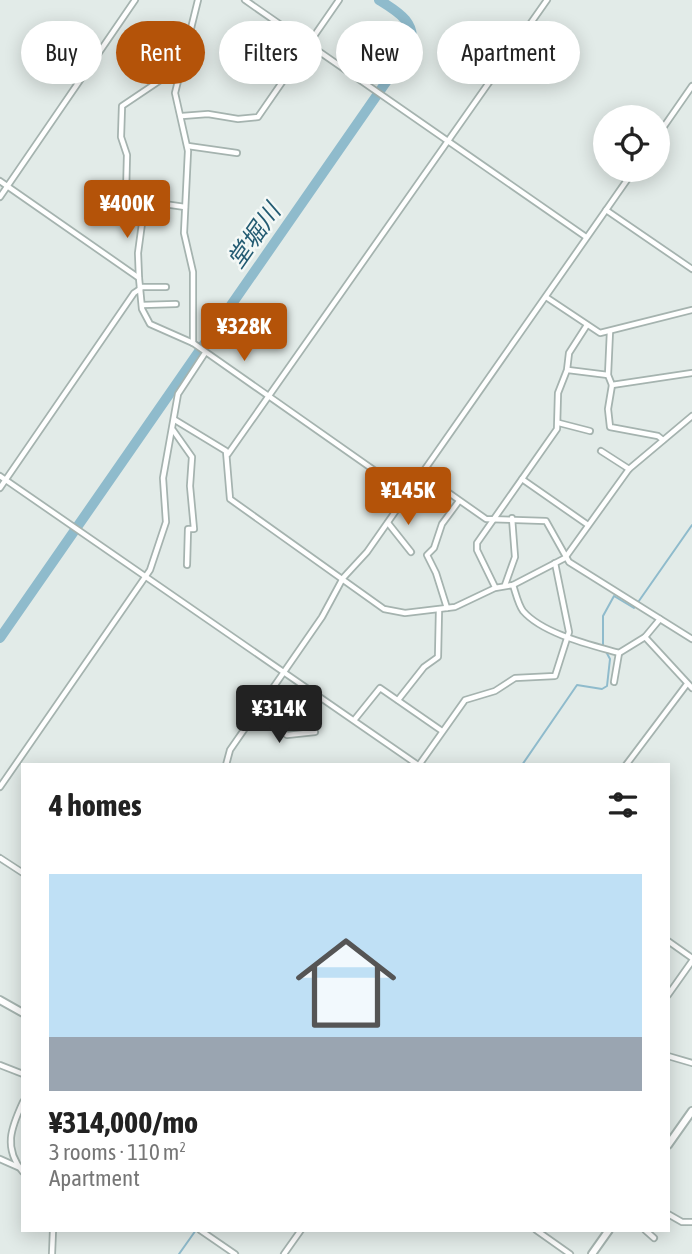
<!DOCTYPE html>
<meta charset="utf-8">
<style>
:root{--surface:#fff;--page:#f6f6f6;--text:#222;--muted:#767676;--accent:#b45309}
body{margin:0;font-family:"Asap Condensed","Noto Sans JP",sans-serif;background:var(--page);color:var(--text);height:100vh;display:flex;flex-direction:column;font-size:26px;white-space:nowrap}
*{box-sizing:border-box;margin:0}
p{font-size:23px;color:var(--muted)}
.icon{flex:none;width:38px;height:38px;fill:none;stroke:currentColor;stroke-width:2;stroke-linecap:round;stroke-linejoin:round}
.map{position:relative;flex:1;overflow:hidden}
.sheet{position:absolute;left:21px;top:763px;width:649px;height:469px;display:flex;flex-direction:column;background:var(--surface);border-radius:0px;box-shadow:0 4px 18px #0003}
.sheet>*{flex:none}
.top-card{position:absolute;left:21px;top:21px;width:651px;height:63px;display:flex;gap:14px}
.fabs{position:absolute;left:593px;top:105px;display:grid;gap:14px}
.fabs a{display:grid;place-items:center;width:77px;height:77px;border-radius:50%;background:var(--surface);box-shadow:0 4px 18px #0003;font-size:35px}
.price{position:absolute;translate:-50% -60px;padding:0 16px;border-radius:7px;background:var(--accent);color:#fff;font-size:23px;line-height:46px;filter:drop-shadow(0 2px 4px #0008)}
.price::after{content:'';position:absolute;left:50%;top:42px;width:21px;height:16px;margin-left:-10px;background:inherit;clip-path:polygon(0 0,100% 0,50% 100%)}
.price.active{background:#222;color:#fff}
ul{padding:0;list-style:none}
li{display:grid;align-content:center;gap:14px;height:371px;padding:0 28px}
li span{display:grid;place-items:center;height:217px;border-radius:0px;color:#555}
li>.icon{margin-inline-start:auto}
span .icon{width:126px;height:126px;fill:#fffc;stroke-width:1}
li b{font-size:30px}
h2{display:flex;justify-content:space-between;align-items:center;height:84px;padding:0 28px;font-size:30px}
.tag{padding:0 24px;border-radius:32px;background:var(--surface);box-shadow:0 4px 18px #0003;font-size:24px;line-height:63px}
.tag.active{background:var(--accent);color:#fff}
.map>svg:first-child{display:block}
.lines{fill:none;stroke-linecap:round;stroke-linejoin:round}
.stream{stroke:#8fbbcc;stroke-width:2}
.river{stroke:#8fbbcc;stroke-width:10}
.minor-casing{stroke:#a5b3af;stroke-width:8}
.tertiary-casing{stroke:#a5b3af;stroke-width:10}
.minor{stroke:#fff;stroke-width:4.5}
.tertiary{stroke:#fff;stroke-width:6}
.labels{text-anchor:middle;stroke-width:5;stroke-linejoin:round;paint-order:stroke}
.water-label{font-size:24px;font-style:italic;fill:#235b72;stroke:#f3f8f6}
</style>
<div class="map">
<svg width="692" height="1254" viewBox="0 0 692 1254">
<rect width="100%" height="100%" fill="#e2ebe8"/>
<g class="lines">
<g class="stream">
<path d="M522,765L577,685L602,689L607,686L610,659L603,646V616L614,596L634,608L692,525"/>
<path d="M179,1254L196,1230"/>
</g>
<path class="river" d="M0,638L409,49C420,24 397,11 379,0"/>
<g class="minor-casing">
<g id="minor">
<path d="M245,0L586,237"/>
<path d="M180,67L122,106L121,137L127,155L126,194L129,199L185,207"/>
<path d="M182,116L208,114L238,119L258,117L339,0"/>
<path d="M658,135L692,86"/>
<path d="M188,146L237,153"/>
<path d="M0,181L139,278L142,309L150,324L193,343L408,494"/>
<path d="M0,197L135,0"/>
<path d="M606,210L692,269"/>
<path d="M139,278L138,253L145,201"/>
<path d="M140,287H166"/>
<path d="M546,297L600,333L692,310"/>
<path d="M142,305L176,304"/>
<path d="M610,331L608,375L612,385L692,373"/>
<path d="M193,343V272L184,233L188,151L175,93L198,0"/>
<path d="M568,370L608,375"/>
<path d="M612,385L608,409L610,427L658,436L663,440"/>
<path d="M175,420L226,451L230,499L384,609L405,613L455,607L495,588L513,585L565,558L629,469L692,416"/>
<path d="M559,423L590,431"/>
<path d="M173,430L192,457L190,486L194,529H188L187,565"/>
<path d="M601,451L629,469"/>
<path d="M228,454L547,0"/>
<path d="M422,474L486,519L546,521L569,562L692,639"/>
<path d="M0,476L418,765"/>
<path d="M522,479L588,525"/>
<path d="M0,488L134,293L140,289"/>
<path d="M388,523L411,552"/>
<path d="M505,585L515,557L512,518"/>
<path d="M513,585C516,594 518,604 523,611C543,634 591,645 619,653L645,637L660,619"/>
<path d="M495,587L477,550V543L557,429L558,393L567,370L569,353L587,325"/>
<path d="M447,608L436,573L427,555L434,548L442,524L459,501"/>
<path d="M645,637L692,688"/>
<path d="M614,682L619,653"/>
<path d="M398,700L424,667L438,657L439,610"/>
<path d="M255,714L287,735L315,732"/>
<path d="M355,719L380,688L442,731"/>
<path d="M226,765L230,750L322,617L343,578L367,552L634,170"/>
<path d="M419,765L465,700L495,691L515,678L555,676L569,632L555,563"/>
<path d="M626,765L687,684"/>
<path d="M0,787L150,570L166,522L163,478L178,394L205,353"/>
<path d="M0,858L23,873"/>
<path d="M668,941L692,958"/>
<path d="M668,995L692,961"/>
<path d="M668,1056L692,1063"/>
<path d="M0,1065L23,1074"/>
<path d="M23,1102C11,1128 3,1148 23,1172"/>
<path d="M0,1159L18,1167"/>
<path d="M668,1214L682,1222H692"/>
<path d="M200,1230L235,1254"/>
<path d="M536,1230L570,1254"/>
<path d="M645,1230L654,1238"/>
<path d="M52,1254L53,1230"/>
<path d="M284,1254L301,1230"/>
</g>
</g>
<g class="tertiary-casing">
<g id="tertiary">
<path d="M0,1000L23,1013"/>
<path d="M668,1145L692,1111"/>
<path d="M592,1254L609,1230"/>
</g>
</g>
<use href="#minor" class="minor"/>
<use href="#tertiary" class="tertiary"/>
</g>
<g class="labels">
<g class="water-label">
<text transform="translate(254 236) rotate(-55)" y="8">堂堀川</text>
</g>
</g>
</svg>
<div class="fabs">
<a><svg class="icon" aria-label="locate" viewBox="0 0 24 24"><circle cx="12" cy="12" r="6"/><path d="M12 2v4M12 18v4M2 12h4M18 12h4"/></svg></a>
</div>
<b class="price" style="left:127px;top:240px">¥400K</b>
<b class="price" style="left:244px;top:363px">¥328K</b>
<b class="price" style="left:408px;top:527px">¥145K</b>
<b class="price active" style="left:279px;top:745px">¥314K</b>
<div class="top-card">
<a class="tag">Buy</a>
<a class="tag active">Rent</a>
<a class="tag">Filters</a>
<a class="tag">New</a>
<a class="tag">Apartment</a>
</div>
<section class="sheet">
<h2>4 homes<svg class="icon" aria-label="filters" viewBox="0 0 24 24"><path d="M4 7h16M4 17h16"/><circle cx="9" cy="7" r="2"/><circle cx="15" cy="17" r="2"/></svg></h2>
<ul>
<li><span style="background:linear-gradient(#bfe0f5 75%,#9aa5b1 0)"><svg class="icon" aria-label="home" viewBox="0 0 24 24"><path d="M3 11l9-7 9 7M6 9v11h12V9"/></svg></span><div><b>¥314,000/mo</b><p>3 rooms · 110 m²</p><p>Apartment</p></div></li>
</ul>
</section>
</div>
